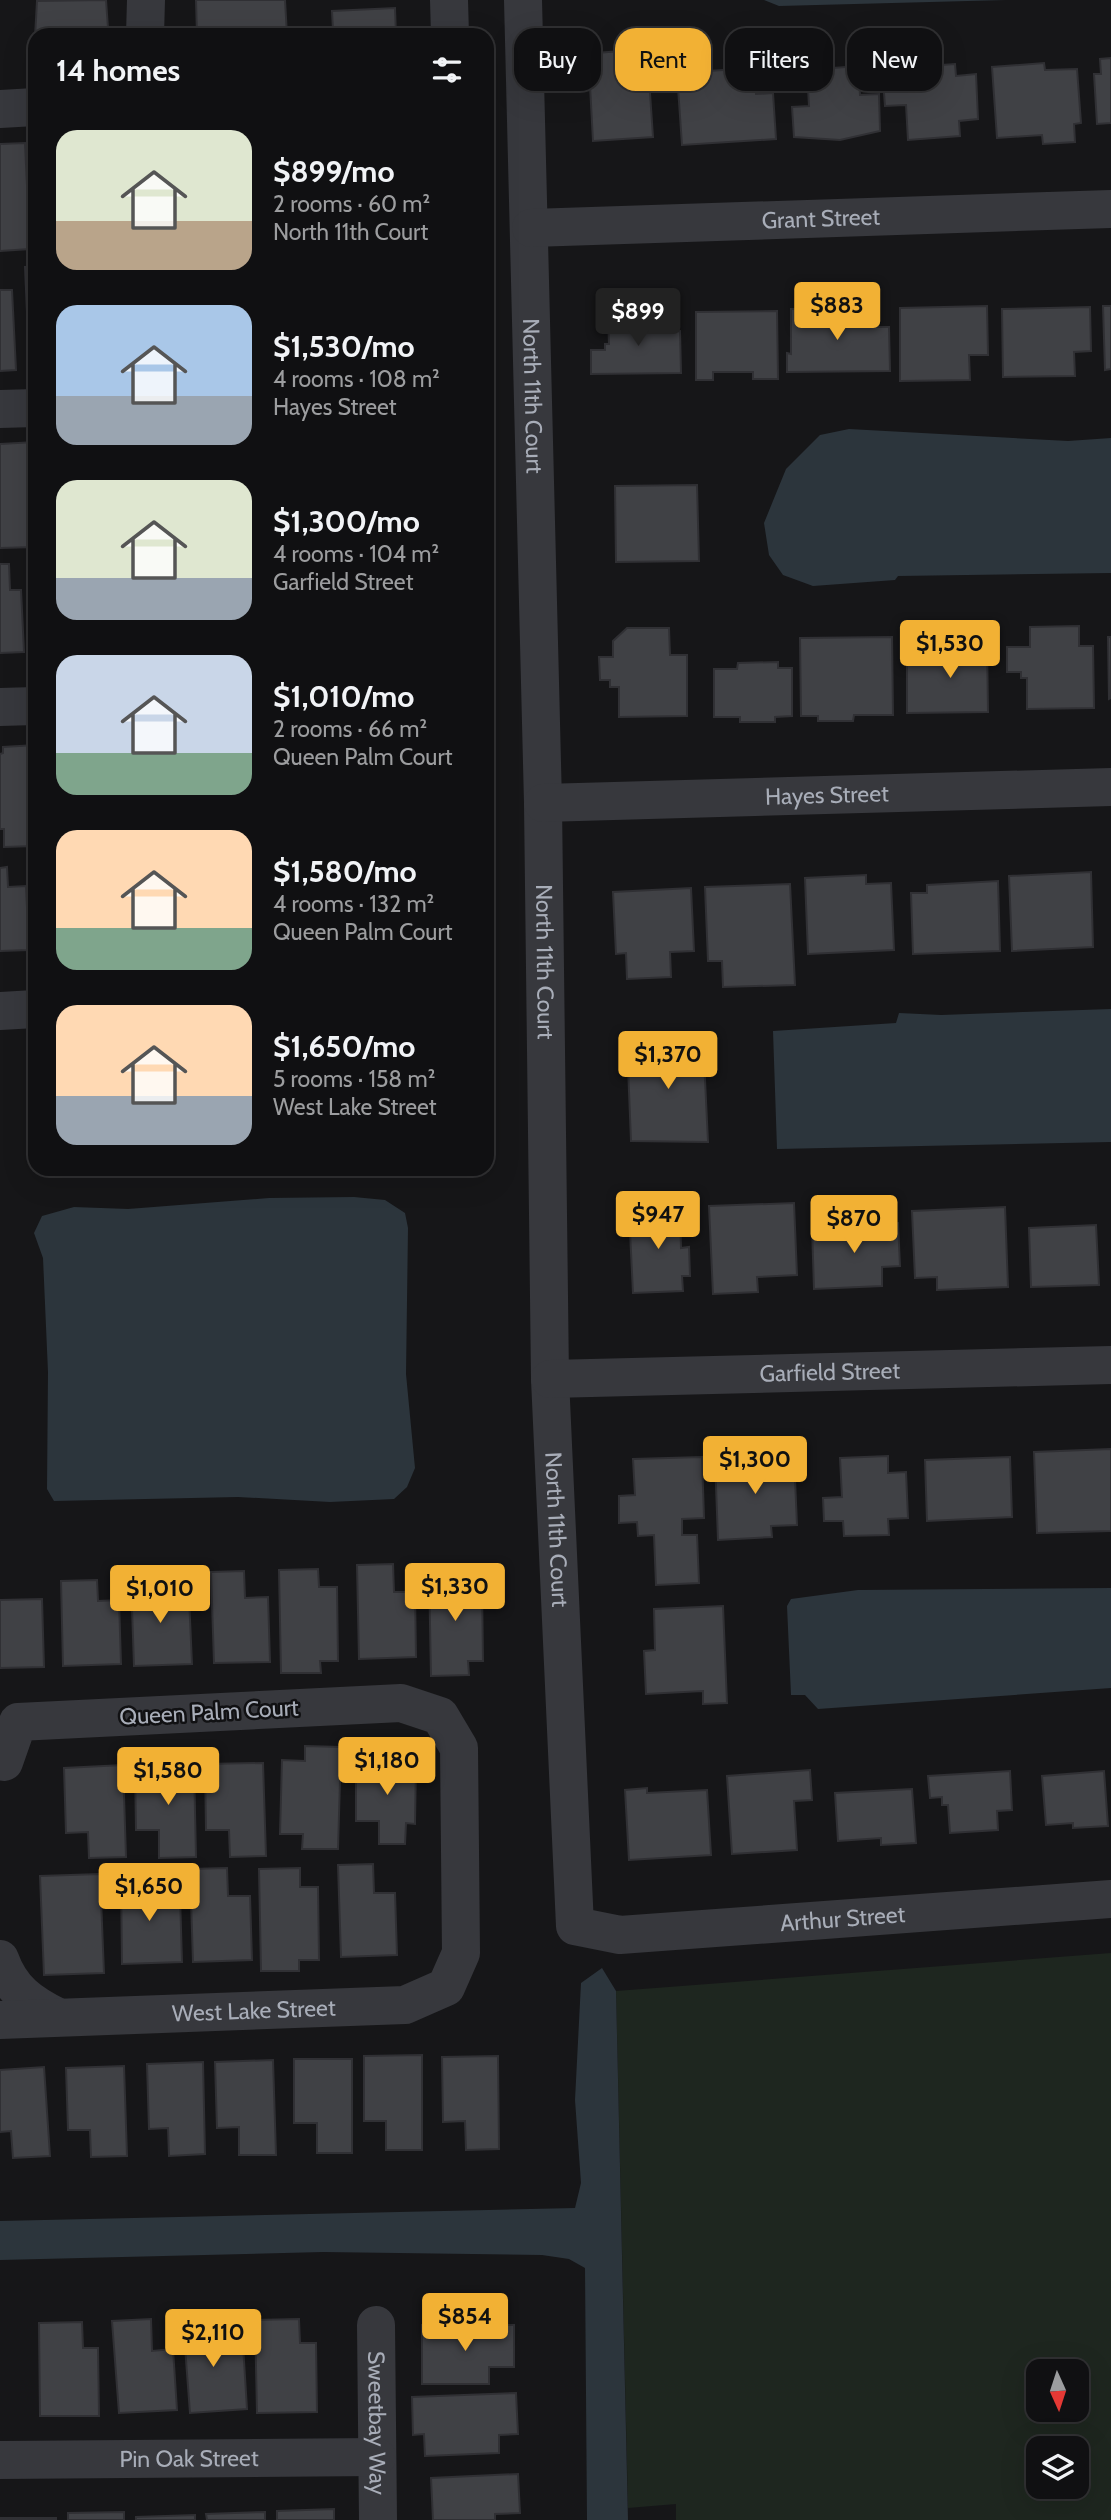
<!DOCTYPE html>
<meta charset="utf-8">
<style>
:root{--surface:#101012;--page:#1e1e20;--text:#f1f3f6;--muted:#9c9d9f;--line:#303032;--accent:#f2b134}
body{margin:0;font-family:Cabin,sans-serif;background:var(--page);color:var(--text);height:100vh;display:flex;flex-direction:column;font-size:26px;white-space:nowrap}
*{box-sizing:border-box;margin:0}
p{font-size:23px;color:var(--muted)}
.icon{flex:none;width:38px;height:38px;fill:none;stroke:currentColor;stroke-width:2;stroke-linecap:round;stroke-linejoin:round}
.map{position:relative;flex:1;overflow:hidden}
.sheet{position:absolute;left:28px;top:28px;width:466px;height:1148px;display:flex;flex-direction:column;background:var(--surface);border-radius:21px;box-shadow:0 7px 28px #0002,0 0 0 2px var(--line)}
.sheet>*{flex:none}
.banner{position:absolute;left:514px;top:28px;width:490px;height:63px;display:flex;gap:14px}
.needle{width:46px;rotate:177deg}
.fabs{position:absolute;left:1026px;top:2359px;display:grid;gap:14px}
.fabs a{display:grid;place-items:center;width:63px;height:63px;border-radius:14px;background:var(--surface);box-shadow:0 7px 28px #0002,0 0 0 2px var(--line);font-size:35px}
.price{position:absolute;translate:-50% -60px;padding:0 16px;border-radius:7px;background:var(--accent);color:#111;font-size:23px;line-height:46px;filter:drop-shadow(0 2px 4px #0008)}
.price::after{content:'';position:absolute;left:50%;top:42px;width:21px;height:16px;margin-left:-10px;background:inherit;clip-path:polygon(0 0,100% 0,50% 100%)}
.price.selected{background:#222;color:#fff}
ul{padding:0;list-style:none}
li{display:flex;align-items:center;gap:21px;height:175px;padding:0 28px}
li span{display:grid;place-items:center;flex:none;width:196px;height:140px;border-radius:21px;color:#555}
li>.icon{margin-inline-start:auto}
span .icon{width:84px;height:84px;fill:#fffc;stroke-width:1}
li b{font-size:30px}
h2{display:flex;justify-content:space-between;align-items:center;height:84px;padding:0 28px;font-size:30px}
.tag{padding:0 24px;border-radius:21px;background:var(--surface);box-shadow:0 7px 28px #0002,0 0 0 2px var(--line);font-size:24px;line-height:63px}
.tag.selected{background:var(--accent);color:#111}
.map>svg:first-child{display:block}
.green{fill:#1e261f;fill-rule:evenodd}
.water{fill:#2c353c}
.building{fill:#404145;stroke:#303034;stroke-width:2}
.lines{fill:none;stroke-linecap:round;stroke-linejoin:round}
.minor{stroke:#37383d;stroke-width:38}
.labels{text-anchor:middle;stroke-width:5;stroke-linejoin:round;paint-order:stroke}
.street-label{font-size:23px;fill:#a8adb8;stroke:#111113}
</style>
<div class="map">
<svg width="1111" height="2520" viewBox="0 0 1111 2520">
<rect width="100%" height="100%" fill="#161618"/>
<path class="green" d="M1111,1953V2520H676V2504L628,2508L616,1991ZM1038,2371H1076V2410H1038ZM1038,2448H1076V2487H1038Z"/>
<g class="water">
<path d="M764,0H1006L779,6Z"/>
<path d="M849,429L1068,441L1111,438V573L898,576L895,580L813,586L783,575L769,555L764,523L786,469L820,435Z"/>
<path d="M1111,1009V1142L777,1149L773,1031L896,1023L899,1013L941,1015Z"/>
<path d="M354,1197L385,1200L405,1213L408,1228L406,1374L415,1468L407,1487L394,1499L330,1502L238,1497L54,1501L47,1489L48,1372L43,1258L34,1233L42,1216L74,1207L128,1209L269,1198Z"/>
<path d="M1111,1588V1688L818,1709L805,1695H791L787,1606L791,1599L858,1590Z"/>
<path d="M602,1968L616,1991L628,2520H587L585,2268L569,2259L542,2255L323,2252L0,2260V2221L575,2208L581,2183L575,2100L581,1983Z"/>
</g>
<g class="building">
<path d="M106,0L108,28H100L101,35L35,37L37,1Z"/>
<path d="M196,0H285L287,35H197Z"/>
<path d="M395,8L396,35H305V32L333,30L332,11Z"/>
<path d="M647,49L653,137L593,141L589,67H597L596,53Z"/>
<path d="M1111,58V123L1097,124L1094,74H1101L1100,59Z"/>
<path d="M1044,63L1045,70L1077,69L1081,123L1074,124L1075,142L1043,144L1042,135L997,138L992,67Z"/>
<path d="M955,64L956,76L976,74L978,119L959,121L960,136L908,140L906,105L885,106L883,80L913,78L912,67Z"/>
<path d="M858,66L860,95L879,94L880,131L840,140L794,137L792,107L809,106L807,70Z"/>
<path d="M754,68L756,94L773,93L776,139L682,145L677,73Z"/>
<path d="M25,143L30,249L0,251V144Z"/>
<path d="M25,267H35V357H29Z"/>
<path d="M0,290H12L16,370L0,371Z"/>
<path d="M987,306L988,355H969L970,380L900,381V308Z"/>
<path d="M1103,306H1111V369L1105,370Z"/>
<path d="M1090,307L1091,351L1074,352L1075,376L1003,377L1002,309Z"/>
<path d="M864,308L865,327H889L890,371L787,372V353L791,354V309Z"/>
<path d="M777,311L778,379H753V372H713V380H696V312Z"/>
<path d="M608,315H661V332L680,331L681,373L591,374V350H605V344H609Z"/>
<path d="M35,442V547L0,548V444Z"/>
<path d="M697,485L699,561L616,562L615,486Z"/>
<path d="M0,564H9L10,590H21L24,652L0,653Z"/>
<path d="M1079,626V646H1093L1094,708L1027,709V678H1021V672H1007V647H1030V627Z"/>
<path d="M627,628H669L670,655H687V716L619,717V687H610V680H600L599,657H613V641Z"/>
<path d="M892,637L893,715H854L853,721H818V716H801L800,638Z"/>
<path d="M1108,637H1111V698L1109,699Z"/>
<path d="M987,643L988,712L907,713V661H933V644Z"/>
<path d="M778,662V668H792V716L775,717V722H740V717H714V669H737L738,663Z"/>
<path d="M35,745V846L4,847V829H0V754L3,753V747Z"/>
<path d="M7,867L8,887L26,886L29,950L0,951V868Z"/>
<path d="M1091,872L1093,947L1012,951L1009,876Z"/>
<path d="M866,875V884L891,883L894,950L808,954L805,878Z"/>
<path d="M998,881L1000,951L913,954L911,893H927V885Z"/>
<path d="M790,884L795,985L723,987L722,961H708L705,887Z"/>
<path d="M691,888L694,951L670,952L671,977L627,979L626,953L616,954L613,892Z"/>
<path d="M703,1038L708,1142L631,1141L627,1042Z"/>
<path d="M794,1203L797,1275L757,1277L758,1292L713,1294L709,1206Z"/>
<path d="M1005,1207L1008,1287L937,1290V1277L915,1278L912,1211Z"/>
<path d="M680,1209L681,1248L689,1247L690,1276H682L683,1291L633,1293L629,1211Z"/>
<path d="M898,1223L900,1266L882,1267V1286L814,1289L812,1227Z"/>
<path d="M1096,1225L1099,1285L1031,1287L1029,1228Z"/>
<path d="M1111,1449V1531L1037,1533L1034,1452Z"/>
<path d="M794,1456L797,1525L771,1526L772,1537L718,1540L715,1458Z"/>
<path d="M888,1456V1473L906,1472L908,1518L888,1519L889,1535L844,1536L843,1521H824L823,1498L842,1497L840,1458Z"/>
<path d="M702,1457L704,1518L682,1519V1535H697L699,1583L656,1585L654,1535L638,1536L637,1522L619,1523V1496L635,1495L633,1459Z"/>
<path d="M1010,1457L1012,1517L927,1521L925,1460Z"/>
<path d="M393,1564L394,1592H415L416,1657L359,1659L357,1565Z"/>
<path d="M318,1569L319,1587H337L338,1661H320L321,1673H281L279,1570Z"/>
<path d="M244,1571L245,1598L268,1597L270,1662L214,1663L211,1572Z"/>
<path d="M467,1571V1586H482L483,1661H468L469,1675L431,1676L429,1572Z"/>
<path d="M167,1578L168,1597H189L192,1664L134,1666L131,1579Z"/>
<path d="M97,1580L98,1601L119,1600L121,1664L63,1666L61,1581Z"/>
<path d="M42,1599L44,1667L0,1668V1600Z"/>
<path d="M723,1606L727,1703L703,1704V1691L646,1694L644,1651L655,1650L654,1609Z"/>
<path d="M305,1746L341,1747L338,1849H302L303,1834H280L282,1760L305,1761Z"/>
<path d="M356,1761H416L415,1824L406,1823L405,1844H379V1821H356Z"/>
<path d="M263,1763L266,1856L230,1857L229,1830H206L205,1764Z"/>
<path d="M123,1765L126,1857L89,1858L88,1832L66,1833L64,1768Z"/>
<path d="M194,1765L196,1857L159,1858V1830H136L135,1766Z"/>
<path d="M810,1770L812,1800L794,1801L797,1850L732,1854L727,1776Z"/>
<path d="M1010,1771L1012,1810L997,1811L998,1830L950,1833L948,1805H942V1797L930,1798L928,1776Z"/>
<path d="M1104,1771L1108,1826L1073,1828V1823L1046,1825L1042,1776Z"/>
<path d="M647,1788V1793L707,1790L711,1855L629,1860L625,1790Z"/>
<path d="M912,1789L916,1843L881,1845V1838L838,1841L835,1793Z"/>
<path d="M373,1864L374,1893H395L397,1955L341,1957L338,1865Z"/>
<path d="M227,1868L228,1896H250L252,1960L193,1962L190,1869Z"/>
<path d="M300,1868V1887H318L319,1960H299V1971H261L259,1869Z"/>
<path d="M100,1874L104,1973L44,1975L40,1876Z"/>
<path d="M158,1875L159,1896H180L182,1962L122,1964L121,1876Z"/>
<path d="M422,2055V2150H386V2121H364V2056Z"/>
<path d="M498,2056L499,2149L466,2150L465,2121L443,2122L442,2057Z"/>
<path d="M294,2059H352V2153H317V2123H294Z"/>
<path d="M273,2060L276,2155H239V2127L217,2128L215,2062Z"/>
<path d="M203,2062L205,2154L169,2156L168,2128L149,2129L147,2064Z"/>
<path d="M124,2066L127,2156L91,2157L90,2130H68L66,2068Z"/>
<path d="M44,2067L50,2156L13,2158L11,2131L0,2132V2070Z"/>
<path d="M219,2317L221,2346L243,2345L247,2409L190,2413L183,2320Z"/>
<path d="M151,2319L152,2351L173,2349L177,2410L119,2413L112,2321Z"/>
<path d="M299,2319L300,2343H316L317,2412L257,2413L255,2320Z"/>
<path d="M82,2322L83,2348H98L99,2416H40L39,2323Z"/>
<path d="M422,2325H514V2367H489V2384H422Z"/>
<path d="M516,2393L518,2434L499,2435V2453L425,2456L424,2434L413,2435L412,2397Z"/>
<path d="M518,2474L520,2513L495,2514V2520H433L431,2478Z"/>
<path d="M334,2509V2520H277V2511Z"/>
<path d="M124,2512V2520H68V2513Z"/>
<path d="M265,2512V2520H207L206,2514Z"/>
<path d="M195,2515V2520H136V2517Z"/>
<rect x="0" y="2518" width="56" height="2"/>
</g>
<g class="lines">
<g class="minor">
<path d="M449,0L450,35"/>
<path id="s1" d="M523,0L543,803L550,1379L575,1926L620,1935L1111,1899"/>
<path d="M145,35L146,0"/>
<path d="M0,109L35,107"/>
<path id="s2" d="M531,228L1111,209"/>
<path d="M0,409L35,408"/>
<path d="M0,707L35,706"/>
<path id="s3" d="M543,803L1111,787"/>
<path d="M0,1011L35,1009"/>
<path id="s4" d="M550,1379L1111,1365"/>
<path d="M0,1959C11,1990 30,2003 58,2017"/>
<path id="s5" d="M0,2020L405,2005L446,1987L461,1953L459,1748L440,1716L401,1703L18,1722L4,1762"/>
<path id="s6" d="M376,2325L378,2520"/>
<path id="s7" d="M0,2460L377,2457"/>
</g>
</g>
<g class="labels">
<g class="street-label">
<text dy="8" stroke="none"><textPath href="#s2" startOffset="290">Grant Street</textPath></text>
<text dy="8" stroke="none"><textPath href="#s1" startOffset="396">North 11th Court</textPath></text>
<text dy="8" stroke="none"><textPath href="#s3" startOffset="284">Hayes Street</textPath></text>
<text dy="8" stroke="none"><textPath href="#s1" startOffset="962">North 11th Court</textPath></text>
<text dy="8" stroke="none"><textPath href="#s4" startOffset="280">Garfield Street</textPath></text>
<text dy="8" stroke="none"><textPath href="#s1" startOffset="1530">North 11th Court</textPath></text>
<text transform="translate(209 1712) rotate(-3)" y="8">Queen Palm Court</text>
<text dy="8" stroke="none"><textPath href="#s1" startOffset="2196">Arthur Street</textPath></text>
<text dy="8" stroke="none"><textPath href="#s5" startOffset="254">West Lake Street</textPath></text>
<text dy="8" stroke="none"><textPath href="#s6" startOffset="98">Sweetbay Way</textPath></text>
<text dy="8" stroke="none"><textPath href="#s7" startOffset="189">Pin Oak Street</textPath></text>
</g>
</g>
</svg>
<div class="fabs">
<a><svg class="needle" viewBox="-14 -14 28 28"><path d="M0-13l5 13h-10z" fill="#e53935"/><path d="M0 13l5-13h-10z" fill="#9c9d9f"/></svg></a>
<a><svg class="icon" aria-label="layers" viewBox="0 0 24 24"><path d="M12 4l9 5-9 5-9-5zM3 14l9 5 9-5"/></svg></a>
</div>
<b class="price" style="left:837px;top:342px">$883</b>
<b class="price selected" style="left:638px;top:348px">$899</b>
<b class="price" style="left:950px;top:680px">$1,530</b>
<b class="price" style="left:668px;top:1091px">$1,370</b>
<b class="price" style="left:658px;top:1251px">$947</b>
<b class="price" style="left:854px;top:1255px">$870</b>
<b class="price" style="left:755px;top:1496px">$1,300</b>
<b class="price" style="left:455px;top:1623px">$1,330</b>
<b class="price" style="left:160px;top:1625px">$1,010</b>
<b class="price" style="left:387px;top:1797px">$1,180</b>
<b class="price" style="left:168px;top:1807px">$1,580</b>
<b class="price" style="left:149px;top:1923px">$1,650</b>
<b class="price" style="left:465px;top:2353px">$854</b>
<b class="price" style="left:213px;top:2369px">$2,110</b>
<div class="banner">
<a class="tag">Buy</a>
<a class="tag selected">Rent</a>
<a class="tag">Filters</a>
<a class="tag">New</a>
</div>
<section class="sheet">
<h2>14 homes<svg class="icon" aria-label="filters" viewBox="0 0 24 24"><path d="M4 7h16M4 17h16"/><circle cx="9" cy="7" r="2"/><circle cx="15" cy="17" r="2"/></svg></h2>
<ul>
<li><span style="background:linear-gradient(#dfe7d0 65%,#b9a48a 0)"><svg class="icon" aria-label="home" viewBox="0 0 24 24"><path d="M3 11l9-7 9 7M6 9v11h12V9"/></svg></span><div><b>$899/mo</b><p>2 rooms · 60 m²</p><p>North 11th Court</p></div></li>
<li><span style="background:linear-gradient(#a9c7e8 65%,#9aa5b1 0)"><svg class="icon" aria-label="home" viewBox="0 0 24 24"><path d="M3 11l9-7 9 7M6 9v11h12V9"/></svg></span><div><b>$1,530/mo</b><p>4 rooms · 108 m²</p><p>Hayes Street</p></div></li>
<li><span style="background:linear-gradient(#dfe7d0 70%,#9aa5b1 0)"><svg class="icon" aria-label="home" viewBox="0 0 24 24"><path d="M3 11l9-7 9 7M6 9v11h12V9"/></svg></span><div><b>$1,300/mo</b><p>4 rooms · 104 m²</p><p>Garfield Street</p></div></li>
<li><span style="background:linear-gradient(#c9d6e8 70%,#7fa58c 0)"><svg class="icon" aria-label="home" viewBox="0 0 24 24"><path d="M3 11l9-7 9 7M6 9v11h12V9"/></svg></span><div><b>$1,010/mo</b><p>2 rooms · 66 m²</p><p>Queen Palm Court</p></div></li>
<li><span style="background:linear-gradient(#ffd9b3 70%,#7fa58c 0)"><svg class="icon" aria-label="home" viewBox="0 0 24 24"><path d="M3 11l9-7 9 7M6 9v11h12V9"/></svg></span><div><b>$1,580/mo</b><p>4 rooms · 132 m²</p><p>Queen Palm Court</p></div></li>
<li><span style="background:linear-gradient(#ffd9b3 65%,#9aa5b1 0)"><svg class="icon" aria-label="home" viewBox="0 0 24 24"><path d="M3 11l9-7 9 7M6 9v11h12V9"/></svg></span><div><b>$1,650/mo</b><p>5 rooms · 158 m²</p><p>West Lake Street</p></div></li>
</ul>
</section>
</div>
